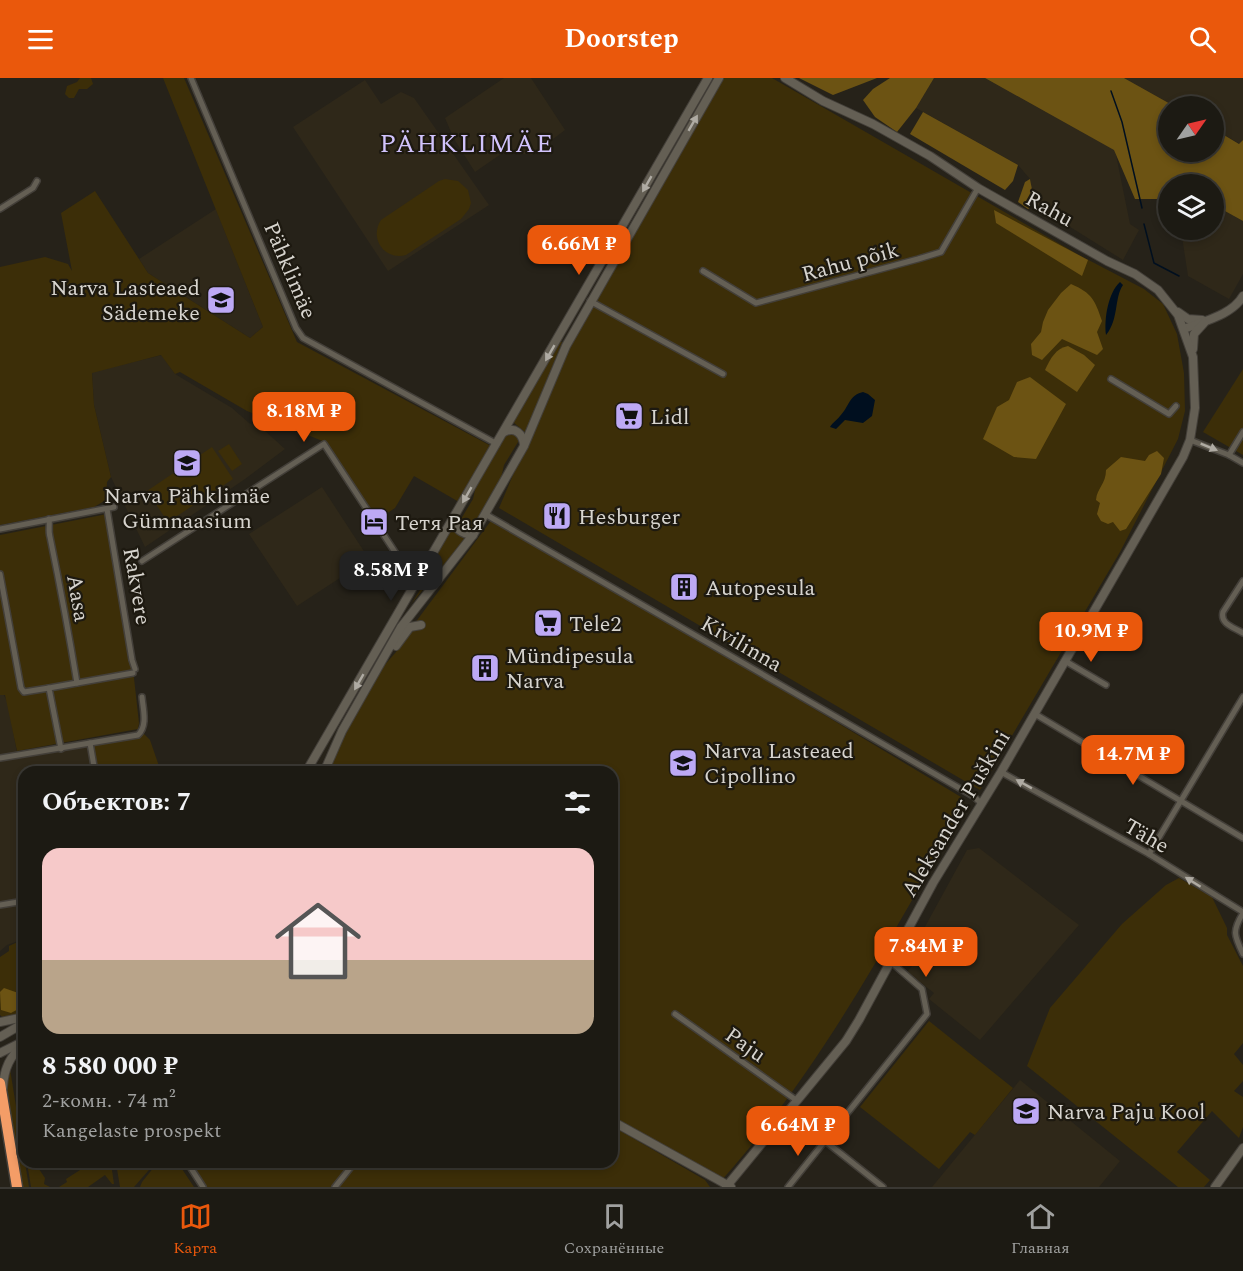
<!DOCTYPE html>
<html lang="ru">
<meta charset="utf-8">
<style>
:root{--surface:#1c1a13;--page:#25231c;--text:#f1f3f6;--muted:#a0a1a0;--line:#3a3833;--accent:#ea580c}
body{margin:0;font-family:Spectral,serif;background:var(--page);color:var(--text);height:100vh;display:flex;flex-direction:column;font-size:22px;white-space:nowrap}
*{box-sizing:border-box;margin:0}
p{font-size:20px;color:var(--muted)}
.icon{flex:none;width:33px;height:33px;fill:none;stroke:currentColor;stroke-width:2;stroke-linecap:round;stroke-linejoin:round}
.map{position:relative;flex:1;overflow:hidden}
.panel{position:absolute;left:18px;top:688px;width:600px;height:402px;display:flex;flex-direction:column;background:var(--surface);border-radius:18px;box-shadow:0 3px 9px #0003,0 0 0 2px var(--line)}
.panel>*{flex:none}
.needle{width:39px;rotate:56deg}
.tools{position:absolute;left:1158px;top:18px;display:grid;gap:12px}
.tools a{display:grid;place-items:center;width:66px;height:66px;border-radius:50%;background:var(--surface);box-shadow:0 3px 9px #0003,0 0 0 2px var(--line);font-size:30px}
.price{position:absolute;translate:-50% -51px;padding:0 14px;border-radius:12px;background:var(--accent);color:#fff;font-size:20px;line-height:39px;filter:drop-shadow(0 2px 3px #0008)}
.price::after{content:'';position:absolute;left:50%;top:36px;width:18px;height:14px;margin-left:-9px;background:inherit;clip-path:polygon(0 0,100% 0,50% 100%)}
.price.active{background:#222;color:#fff}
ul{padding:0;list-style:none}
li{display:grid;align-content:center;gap:12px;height:318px;padding:0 24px}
li span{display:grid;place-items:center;height:186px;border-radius:18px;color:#555}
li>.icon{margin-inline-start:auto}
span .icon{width:108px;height:108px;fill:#fffc;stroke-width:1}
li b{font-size:26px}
h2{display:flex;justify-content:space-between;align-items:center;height:72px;padding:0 24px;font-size:26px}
header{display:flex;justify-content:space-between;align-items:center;height:78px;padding:0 24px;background:var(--accent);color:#fff;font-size:27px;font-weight:700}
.dock{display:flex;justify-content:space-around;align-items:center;height:84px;border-top:2px solid var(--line);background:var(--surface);font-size:16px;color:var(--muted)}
.dock a{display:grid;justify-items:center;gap:3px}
.dock .active{color:var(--accent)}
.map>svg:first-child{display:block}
.built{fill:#2f2819}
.green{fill:#3c2e08}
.forest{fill:#6c5313}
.water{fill:#000f1f}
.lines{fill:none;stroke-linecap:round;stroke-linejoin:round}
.stream{stroke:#000f1f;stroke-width:1.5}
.street-casing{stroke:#433f39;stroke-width:8}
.secondary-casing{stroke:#433f39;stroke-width:10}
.highway-casing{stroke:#433f39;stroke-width:13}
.street{stroke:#645f54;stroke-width:5}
.secondary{stroke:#645f54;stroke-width:8}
.highway{stroke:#f49d67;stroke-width:10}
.oneway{fill:#afaba3}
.labels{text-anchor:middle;stroke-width:4.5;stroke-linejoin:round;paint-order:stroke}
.street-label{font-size:22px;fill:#d7d4ce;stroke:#1d1910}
.poi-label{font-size:22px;fill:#d7d4ce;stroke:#1d1910;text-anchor:start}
.quarter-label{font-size:26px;letter-spacing:1.5px;fill:#d1c3fc;stroke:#1d1910}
</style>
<header><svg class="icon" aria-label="menu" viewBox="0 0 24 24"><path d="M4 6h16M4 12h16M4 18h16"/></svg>Doorstep<svg class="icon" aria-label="search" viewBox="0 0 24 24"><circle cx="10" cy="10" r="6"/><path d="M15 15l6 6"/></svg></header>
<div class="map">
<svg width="1243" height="1109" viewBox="0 0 1243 1109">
<rect width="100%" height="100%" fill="#262219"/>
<g class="built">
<path d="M504,0H531L565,52L532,77L504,74L475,94L454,61L445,40Z"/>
<path d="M934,0H985L1115,72L1130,146L1139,152L1123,182L1035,127L1030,101L1018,87L916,30Z"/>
<path d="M1124,0H1243V62L1240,66L1214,51V28H1174Z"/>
<path d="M365,2L381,26L401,14L414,20L489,127L388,193L293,49Z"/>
<path d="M1214,127L1243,143V196L1229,221L1188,198L1181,152H1214Z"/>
<path d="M216,131L263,249L250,260L148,195L139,181Z"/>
<path d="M162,277L175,296L232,330L249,345L264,352L285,371L245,401L145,469L111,399L94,327L92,294Z"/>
<path d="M322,409L369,481L297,528L249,456Z"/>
<path d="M0,610L8,625L17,675L90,665L95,694H24V861L7,867L0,873Z"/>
<path d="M979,770L1079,847L980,962L929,921L934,915L907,894L923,875L915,867L967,772Z"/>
<path d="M1020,1002L1120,1083L1099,1109H932Z"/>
</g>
<g class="green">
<path d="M80,0H91L93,6L87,11H79L74,20H69L65,16L67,8L77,4Z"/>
<path d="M163,0H184L297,264L491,368L459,424L414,398L395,430L377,442L325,364L247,333L180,294L175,296L161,277L92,295L94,327L111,399L107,404L106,422L94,429L0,447V189L45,179L68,186L72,193L61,135L95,113L148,195L250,260L263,249Z"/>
<path d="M723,0H772L1079,177L1144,211L1163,226L1177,256L1184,295L1185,333L1178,361L1120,474L980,712L499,430L576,249Z"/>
<path d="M445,101L458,103L468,112L471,125L469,131L461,141L406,177C384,183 369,160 381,142L439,103Z"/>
<path d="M560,263L562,264L526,355L513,344Z"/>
<path d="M1243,291V377L1203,354Z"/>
<path d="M511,354L519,360L518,364L504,387L501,400L472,450L464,451L460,446L461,441L473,421L476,408L506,357Z"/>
<path d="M229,366L242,386L232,393L218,373Z"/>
<path d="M212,369L233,401L168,444L147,413Z"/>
<path d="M107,436L132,582L139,645L138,651L17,673L5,617H0V457Z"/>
<path d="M493,440L621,515L961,719L966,728C891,857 821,992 720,1104L612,1043V694H324L332,675L382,590L396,574L409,553Z"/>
<path d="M452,450L465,461L412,525L433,491L438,474Z"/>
<path d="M142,654L150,662L161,694H95L90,665Z"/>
<path d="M1179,800L1212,819L1227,850V857L1243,888V965L1234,976L1243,987V1003L1234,1013L1243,1019V1049L1239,1060L1212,1033L1177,1074L1210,1102L1204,1109H1178L1027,988L1050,930L1122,846L1166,807Z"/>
<path d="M24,861V934C16,937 7,944 0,937V879L9,873V868Z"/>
<path d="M929,943L1013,1010L975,1057L970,1054L939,1091L860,1029Z"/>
<path d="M10,991L29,1109H21L6,1005Z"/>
<path d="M612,1048L705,1102L710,1109H207L191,1085L612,1084Z"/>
<path d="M158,1084L178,1085L194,1109H140L142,1104Z"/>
<path d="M27,1085H48L39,1091L45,1100L44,1106L50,1109H31Z"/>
<path d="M91,1085H111L114,1106H112L105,1097L88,1109H59L67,1104L66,1101Z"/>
<path d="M116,1085H141L142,1086L155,1085L134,1109H120Z"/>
</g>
<g class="forest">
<path d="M799,0H877L833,17Z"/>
<path d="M890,0H934L916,30L897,54L875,39L863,22L873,11Z"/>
<path d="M985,0H1124L1174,28H1168V74H1214V51L1239,66L1243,62V143L1214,127V106H1168V121H1135L1114,72Z"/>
<path d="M923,34L1018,87L1013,103L1005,112L910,56Z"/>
<path d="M1030,101L1035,127L1028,131L1018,124L1025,104Z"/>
<path d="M994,132L1088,182L1082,198L996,145Z"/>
<path d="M1071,206C1092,215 1095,222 1102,243L1097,254L1103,271L1097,277L1062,261L1042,282L1032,277L1031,266L1041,254L1043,244L1048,232L1061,215Z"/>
<path d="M1068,268L1084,277L1095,287L1077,314L1045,292C1050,281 1056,270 1068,268Z"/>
<path d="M1030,299L1066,326L1036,381L1014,379L983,361L997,329L1009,322L1017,304Z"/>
<path d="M1157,373L1164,380L1161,396L1126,451L1120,453L1113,444L1108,446L1101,443L1097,436L1100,425L1096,422C1097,410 1106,406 1106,392L1121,379L1145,383L1149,377Z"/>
<path d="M4,910L24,917L22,929L11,935L1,932L0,914Z"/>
</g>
<g class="water">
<path d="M1120,204L1123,207C1114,220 1119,241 1106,257C1104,241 1108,215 1120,204Z"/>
<path d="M863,314L868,316L875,322L872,338L863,345L845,342L836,351L830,349C833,344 837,342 840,338C849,329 849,317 863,314Z"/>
</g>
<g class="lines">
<g class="stream">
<path d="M1111,13L1122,44L1142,130"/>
<path d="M1144,146L1154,185L1179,198"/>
</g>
<g class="street-casing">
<g id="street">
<path d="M191,0L296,250L303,260L497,366"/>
<path d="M0,131L33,110L37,103"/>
<path d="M703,193L756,225L918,181L941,174L978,110"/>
<path d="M590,223L723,296"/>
<path d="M1111,301L1169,336L1176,328"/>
<path d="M1190,362L1229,377L1243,385"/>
<path d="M1229,377L1243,354"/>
<path d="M107,431L132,582L135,591"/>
<path d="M485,436L973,718L981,725"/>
<path d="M49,441C50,448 48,453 50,459C60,508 69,556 77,605"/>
<path d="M0,451L114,429"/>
<path d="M142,483L324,366L416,506"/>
<path d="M0,496L21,610L24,614L49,610"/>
<path d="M1243,503L1223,534C1220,546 1233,549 1243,555"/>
<path d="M1065,583L1106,607"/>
<path d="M1035,636L1243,760"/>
<path d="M90,665L95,694"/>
<path d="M61,671L49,610L133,595"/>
<path d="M0,680L138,657C148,648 143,631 142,619"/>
<path d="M1001,694L1149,776L1243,834"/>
<path d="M1149,776L1243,619"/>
<path d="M0,827L24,823"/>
<path d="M1243,835C1232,853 1234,857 1243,876"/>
<path d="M675,936L796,1022"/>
<path d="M825,1063L883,1109"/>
<path d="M187,1084L203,1109"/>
<path d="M335,1109L355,1084"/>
<path d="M788,1109L927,936L922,911L891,884"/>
</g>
</g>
<g class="secondary-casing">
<g id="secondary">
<path d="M1178,234L1188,241L1202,242"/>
<path d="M1184,251C1204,243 1232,237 1243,218"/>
<path d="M1193,271L1194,256L1204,245"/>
<path d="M504,354C515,348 523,356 524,367"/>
<path d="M454,440C454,451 462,456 473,457"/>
<path d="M396,568L410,549L421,547"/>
<path d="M306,694L708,0"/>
<path d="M324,694L342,653L401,549L473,457L524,368L566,268L719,0"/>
<path d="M0,944L24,939"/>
<path d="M0,959L24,945"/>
<path d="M0,975L20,965"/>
<path d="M3,1009C4,990 10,978 24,966"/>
<path d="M612,1043L731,1109"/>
<path d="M726,1109L846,963L859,942L933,805L1001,694L1183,379L1190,362L1195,330L1193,279L1178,237L1158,212L1135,196L1107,183L978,110L930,78L873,46L823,23L785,0"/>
<path d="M1215,1109L1243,1070"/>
</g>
</g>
<g class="highway-casing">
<path id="highway" d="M0,1005L17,1109"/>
</g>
<use href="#street" class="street"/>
<use href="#secondary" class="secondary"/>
<use href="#highway" class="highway"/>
</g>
<defs><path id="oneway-solid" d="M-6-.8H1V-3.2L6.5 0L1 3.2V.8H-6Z" transform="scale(1.5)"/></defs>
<g class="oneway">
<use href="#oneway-solid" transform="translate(693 45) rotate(-60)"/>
<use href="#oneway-solid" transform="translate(647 106) rotate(120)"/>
<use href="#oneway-solid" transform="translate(550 275) rotate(120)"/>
<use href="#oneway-solid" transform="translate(1209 369) rotate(22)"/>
<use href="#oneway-solid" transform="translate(467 417) rotate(120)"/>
<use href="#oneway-solid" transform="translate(359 604) rotate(120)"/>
<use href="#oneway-solid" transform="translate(1024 706) rotate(-151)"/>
<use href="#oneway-solid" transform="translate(1193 804) rotate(-148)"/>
</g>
<defs>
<g id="school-square" transform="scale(1.5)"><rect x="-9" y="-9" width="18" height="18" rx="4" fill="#bda9f5" stroke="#1d1910"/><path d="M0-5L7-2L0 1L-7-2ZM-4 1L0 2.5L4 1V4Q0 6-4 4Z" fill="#111"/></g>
<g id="supermarket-square" transform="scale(1.5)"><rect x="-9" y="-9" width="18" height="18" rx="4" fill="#bda9f5" stroke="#1d1910"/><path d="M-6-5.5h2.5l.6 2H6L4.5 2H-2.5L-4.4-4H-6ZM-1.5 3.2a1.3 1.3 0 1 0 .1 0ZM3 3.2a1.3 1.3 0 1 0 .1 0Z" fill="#111"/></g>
<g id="restaurant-square" transform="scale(1.5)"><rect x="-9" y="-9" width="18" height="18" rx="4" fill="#bda9f5" stroke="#1d1910"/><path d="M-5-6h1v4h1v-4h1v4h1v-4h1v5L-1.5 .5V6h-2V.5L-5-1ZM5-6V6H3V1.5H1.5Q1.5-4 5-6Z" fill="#111"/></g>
<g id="hotel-square" transform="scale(1.5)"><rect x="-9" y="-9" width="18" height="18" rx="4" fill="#bda9f5" stroke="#1d1910"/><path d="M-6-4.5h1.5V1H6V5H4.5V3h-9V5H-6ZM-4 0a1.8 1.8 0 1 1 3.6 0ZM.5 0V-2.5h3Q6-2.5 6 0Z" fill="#111"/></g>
<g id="building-square" transform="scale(1.5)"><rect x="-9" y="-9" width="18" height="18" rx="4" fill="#bda9f5" stroke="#1d1910"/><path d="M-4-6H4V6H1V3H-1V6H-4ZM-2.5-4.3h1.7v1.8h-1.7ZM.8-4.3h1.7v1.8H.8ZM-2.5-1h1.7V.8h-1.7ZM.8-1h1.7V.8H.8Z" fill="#111"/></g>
</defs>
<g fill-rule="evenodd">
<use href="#school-square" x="221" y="222"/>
<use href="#supermarket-square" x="629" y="338"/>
<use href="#school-square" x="187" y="385"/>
<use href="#restaurant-square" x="557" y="438"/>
<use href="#hotel-square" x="374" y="444"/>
<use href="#building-square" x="684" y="509"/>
<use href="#supermarket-square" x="548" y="545"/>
<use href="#building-square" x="485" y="590"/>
<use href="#school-square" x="683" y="685"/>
<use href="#school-square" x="1026" y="1033"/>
</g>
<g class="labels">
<g class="street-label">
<text transform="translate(1050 130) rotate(29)" y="8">Rahu</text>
<text transform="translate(850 183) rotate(-15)" y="8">Rahu põik</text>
<text transform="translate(291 192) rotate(67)" y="8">Pähklimäe</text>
<text transform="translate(138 508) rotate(80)" y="8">Rakvere</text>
<text transform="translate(79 520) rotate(80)" y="8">Aasa</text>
<text transform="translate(742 565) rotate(30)" y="8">Kivilinna</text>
<text transform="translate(955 735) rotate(-59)" y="8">Aleksander Puškini</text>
<text transform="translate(1147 757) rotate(30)" y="8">Tähe</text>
<text transform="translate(746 966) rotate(35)" y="8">Paju</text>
</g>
<g class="poi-label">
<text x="200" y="217" text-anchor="end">Narva Lasteaed<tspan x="200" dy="25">Sädemeke</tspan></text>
<text x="650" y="346">Lidl</text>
<text x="187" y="425" text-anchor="middle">Narva Pähklimäe<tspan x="187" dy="25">Gümnaasium</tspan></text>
<text x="578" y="446">Hesburger</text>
<text x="395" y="452">Тетя Рая</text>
<text x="705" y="517">Autopesula</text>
<text x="569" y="553">Tele2</text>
<text x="506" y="585">Mündipesula<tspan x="506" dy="25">Narva</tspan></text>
<text x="704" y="680">Narva Lasteaed<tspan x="704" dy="25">Cipollino</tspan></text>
<text x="1047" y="1041">Narva Paju Kool</text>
</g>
<g class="quarter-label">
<text x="467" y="74">PÄHKLIMÄE</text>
</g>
</g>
</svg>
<div class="tools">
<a><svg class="needle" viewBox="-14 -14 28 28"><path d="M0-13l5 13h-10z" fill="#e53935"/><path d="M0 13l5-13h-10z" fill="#a0a1a0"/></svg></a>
<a><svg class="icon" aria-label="layers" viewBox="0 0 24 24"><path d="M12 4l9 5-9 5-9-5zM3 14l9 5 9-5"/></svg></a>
</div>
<b class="price" style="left:579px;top:198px">6.66M ₽</b>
<b class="price" style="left:304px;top:365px">8.18M ₽</b>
<b class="price active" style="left:391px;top:524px">8.58M ₽</b>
<b class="price" style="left:1091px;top:585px">10.9M ₽</b>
<b class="price" style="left:1133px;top:708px">14.7M ₽</b>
<b class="price" style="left:926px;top:900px">7.84M ₽</b>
<b class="price" style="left:798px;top:1079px">6.64M ₽</b>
<section class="panel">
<h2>Объектов: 7<svg class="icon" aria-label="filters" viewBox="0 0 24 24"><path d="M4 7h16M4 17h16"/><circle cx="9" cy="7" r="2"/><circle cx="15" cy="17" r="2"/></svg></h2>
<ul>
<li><span style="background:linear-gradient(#f6c9c9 60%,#b9a48a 0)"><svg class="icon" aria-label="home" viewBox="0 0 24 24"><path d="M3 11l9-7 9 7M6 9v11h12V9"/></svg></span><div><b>8 580 000 ₽</b><p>2-комн. · 74 m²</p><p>Kangelaste prospekt</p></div></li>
</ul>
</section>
</div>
<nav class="dock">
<a class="active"><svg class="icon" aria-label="map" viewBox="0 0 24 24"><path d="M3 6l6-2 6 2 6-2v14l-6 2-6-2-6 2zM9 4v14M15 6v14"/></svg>Карта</a>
<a><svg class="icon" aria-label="saved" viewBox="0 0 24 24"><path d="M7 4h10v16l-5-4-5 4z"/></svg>Сохранённые</a>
<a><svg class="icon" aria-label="home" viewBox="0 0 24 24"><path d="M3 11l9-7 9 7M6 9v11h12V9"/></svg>Главная</a>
</nav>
